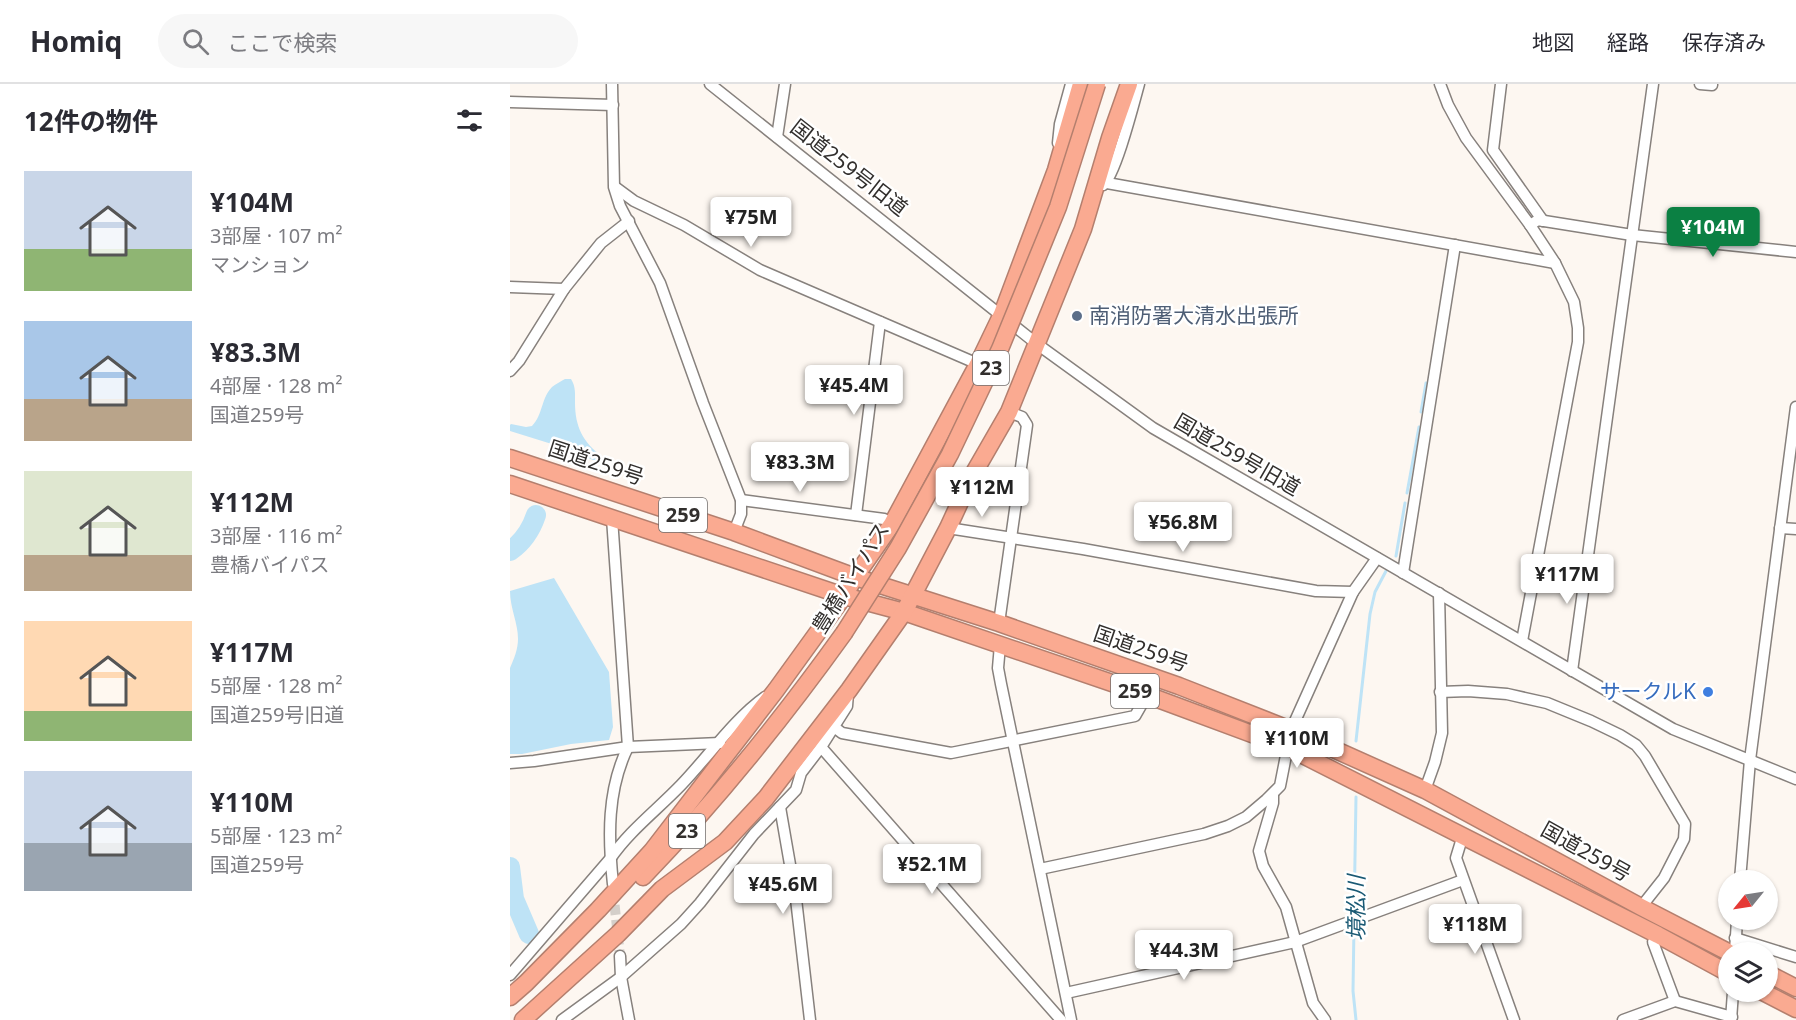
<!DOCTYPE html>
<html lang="ja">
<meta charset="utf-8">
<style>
:root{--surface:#fff;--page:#f7f7f7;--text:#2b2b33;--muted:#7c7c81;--line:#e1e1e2;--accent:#0b8043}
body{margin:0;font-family:"Noto Sans","Noto Sans JP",sans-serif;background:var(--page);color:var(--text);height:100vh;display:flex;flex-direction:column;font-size:22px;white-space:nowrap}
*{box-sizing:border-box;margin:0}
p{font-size:20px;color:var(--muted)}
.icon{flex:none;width:33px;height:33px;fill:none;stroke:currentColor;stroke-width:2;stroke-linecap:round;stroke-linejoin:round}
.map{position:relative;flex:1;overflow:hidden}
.panel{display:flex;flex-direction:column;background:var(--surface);width:510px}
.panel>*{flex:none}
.needle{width:39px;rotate:240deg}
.controls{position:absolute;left:1208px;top:786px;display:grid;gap:12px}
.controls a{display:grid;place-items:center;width:60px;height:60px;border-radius:50%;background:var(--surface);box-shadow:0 2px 4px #0004;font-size:30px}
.price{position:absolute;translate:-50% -51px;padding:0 14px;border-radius:6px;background:#fff;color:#222;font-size:20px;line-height:39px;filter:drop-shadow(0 2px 3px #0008)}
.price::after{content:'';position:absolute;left:50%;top:36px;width:18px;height:14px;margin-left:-9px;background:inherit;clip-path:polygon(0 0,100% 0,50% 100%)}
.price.on{background:var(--accent);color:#fff}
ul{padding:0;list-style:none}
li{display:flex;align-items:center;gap:18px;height:150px;padding:0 24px}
li span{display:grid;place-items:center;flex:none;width:168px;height:120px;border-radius:0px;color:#555}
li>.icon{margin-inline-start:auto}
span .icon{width:72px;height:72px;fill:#fffc;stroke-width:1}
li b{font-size:26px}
h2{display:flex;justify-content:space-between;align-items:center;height:72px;padding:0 24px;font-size:26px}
header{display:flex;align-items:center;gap:36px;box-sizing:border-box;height:84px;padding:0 30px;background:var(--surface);border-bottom:2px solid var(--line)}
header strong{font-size:28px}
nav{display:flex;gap:33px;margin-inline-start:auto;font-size:21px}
.search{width:420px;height:54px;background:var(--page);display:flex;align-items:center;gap:15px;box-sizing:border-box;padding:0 21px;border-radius:33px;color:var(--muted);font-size:22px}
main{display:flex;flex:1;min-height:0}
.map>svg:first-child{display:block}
.water{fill:#bee3f6}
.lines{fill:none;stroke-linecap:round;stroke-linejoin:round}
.stream{stroke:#bee3f6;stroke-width:3}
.river{stroke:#bee3f6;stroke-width:20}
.minor-tunnel{stroke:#d4cfca;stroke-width:10;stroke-dasharray:10 5;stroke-linecap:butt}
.minor-casing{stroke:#87817d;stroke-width:13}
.highway-casing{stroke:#b47f6e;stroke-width:19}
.minor{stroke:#fff;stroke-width:10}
.highway{stroke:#faaa91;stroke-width:16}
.highway-bridge-casing{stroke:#b47f6e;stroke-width:19;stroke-linecap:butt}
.highway-bridge{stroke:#faaa91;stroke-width:16}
.service-dot{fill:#5c6f8a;stroke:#fff;stroke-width:2}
.shop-dot{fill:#3f7fe0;stroke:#fff;stroke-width:2}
.labels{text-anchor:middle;stroke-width:5;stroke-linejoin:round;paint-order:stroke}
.shield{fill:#fff;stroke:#706d6c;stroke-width:1.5}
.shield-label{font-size:20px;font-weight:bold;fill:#322f2d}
.street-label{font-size:21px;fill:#322f2d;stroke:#fff}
.service-label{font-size:21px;fill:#4e5e75;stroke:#fff;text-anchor:start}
.shop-label{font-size:21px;fill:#366cbe;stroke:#fff;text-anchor:end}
.water-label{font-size:22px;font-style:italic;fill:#195974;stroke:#fff}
</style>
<header>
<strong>Homiq</strong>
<div class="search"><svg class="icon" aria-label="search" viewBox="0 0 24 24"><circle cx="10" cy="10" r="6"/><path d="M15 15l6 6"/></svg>ここで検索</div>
<nav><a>地図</a><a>経路</a><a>保存済み</a></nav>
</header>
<main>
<section class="panel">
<h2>12件の物件<svg class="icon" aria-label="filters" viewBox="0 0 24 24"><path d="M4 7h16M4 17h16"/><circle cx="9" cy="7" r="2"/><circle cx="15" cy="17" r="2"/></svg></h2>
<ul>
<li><span style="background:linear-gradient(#c9d6e8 65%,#8fb573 0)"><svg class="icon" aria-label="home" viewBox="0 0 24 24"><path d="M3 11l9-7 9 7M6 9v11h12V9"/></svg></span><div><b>¥104M</b><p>3部屋 · 107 m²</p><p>マンション</p></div></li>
<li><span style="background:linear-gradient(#a9c7e8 65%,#b9a48a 0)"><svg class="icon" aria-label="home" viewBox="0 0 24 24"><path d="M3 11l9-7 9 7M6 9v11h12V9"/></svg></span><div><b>¥83.3M</b><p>4部屋 · 128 m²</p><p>国道259号</p></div></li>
<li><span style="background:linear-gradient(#dfe7d0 70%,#b9a48a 0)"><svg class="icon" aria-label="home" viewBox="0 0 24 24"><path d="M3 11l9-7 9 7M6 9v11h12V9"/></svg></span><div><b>¥112M</b><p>3部屋 · 116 m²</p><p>豊橋バイパス</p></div></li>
<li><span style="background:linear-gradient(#ffd9b3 75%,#8fb573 0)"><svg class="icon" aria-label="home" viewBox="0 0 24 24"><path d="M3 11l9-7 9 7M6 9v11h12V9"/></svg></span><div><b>¥117M</b><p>5部屋 · 128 m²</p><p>国道259号旧道</p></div></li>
<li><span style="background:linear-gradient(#c9d6e8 60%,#9aa5b1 0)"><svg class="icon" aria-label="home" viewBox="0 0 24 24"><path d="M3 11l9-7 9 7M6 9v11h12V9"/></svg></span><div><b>¥110M</b><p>5部屋 · 123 m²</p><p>国道259号</p></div></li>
</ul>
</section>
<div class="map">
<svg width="1286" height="936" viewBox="0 0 1286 936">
<rect width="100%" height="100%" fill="#fdf7f1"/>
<g class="water">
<path d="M55,295H61C66,303 65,310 65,319C65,342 73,359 92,372L89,378L53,365L48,368L45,361L0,347V341L1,340L16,343L22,342C33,331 31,314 42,303C46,300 51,297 55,295Z"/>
<path d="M44,494L99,588L103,643L99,656L61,660L12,670H0V584C4,575 8,565 8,555C8,539 0,524 0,507Z"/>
</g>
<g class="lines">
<g class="stream">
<path d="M911,328L916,299"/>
<path d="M897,409L909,343"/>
<path d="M886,472L895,419"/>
<path d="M846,657L860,530L865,508L876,487"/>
<path d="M844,834L846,713"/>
<path d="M844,841L843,907L846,936"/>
</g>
<g class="river">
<path d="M0,467C13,458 21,446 26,431"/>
<path d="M0,783L4,815L19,850"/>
</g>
<path class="minor-tunnel" d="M103,806L110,872"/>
<g class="minor-casing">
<g id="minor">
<path d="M102,0L104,103L110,122L150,199L193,319L231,416V430L224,448"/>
<path d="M200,0L527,260L643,344L1163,645L1286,695"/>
<path d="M930,0L938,21L956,54L1020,141L1045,179L1064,218L1068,244V258L1012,557"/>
<path d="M991,0L983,66L1033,137"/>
<path d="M1190,0L1202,1V0"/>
<path d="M0,18L103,21"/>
<path d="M267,53L275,0"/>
<path d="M548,59L550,40L561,0"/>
<path d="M597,99L1045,179"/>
<path d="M593,101C605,93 624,18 629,0"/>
<path d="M105,103L124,117L174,141L250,186L468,280"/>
<path d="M1020,141L1028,136L1122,151L1286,168"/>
<path d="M0,203L54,205"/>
<path d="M0,287L9,277L54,205L91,159L119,137"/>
<path d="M231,416L374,435L382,440"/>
<path d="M346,431L370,238"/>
<path d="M102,434L118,663C97,706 98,753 103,800"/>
<path d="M438,444L573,465L806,507L843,508"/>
<path d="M1270,444L1286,445"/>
<path d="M893,489L945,161"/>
<path d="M489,539L517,341L512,333L499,328"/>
<path d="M490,561L488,584L491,600L561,936"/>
<path d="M1062,587L1143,0"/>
<path d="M930,608L958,607L997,610L1037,619L1081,637L1110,651L1126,661L1135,672L1175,740L1174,755L1154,794L1131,823"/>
<path d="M324,643L332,649L441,669L625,632L637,611"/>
<path d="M311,663L551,936"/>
<path d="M0,679L24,677L118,663L210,659"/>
<path d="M915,706L925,678L932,649L929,509"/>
<path d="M763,710V719L749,767L753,782L776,823L803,919L815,936"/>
<path d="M270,723L286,815L300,936"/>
<path d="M953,751L946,774L1004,936"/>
<path d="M530,785L694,750L718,742L736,733L756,716L770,702L781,646L843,508L867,474"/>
<path d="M1230,796L1240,676L1286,323"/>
<path d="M1148,851L1143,858L1165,917"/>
<path d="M1225,854L1286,873"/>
<path d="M1225,868L1227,836"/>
<path d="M110,872L111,893L119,936"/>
<path d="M0,891L100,775C119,747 147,726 171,701C198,673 224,635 255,613"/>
<path d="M556,909L785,858L953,796"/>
<path d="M52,936L111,893L171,840L190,819L244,750L286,706L291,689L311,663L337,622L338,609"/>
<path d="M1113,936L1165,917L1222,933"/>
<path d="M1221,936L1223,908"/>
</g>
</g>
<g class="highway-casing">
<g id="highway">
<path d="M0,374L224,448L345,493L489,539L669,602L781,646L915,706L1131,823L1218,868"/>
<path d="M0,400L334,512L394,528L637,611L777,663L1148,851L1218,889"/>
<path d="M133,793C206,717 273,634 334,549"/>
<path d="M1257,889L1286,904"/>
<path d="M1253,908L1286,925"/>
<path d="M0,913L16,899L88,826L142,767L266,606L334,512L345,493L382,440L468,280L492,230L546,86L571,0"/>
<path d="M13,936L108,850L152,805L215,758L256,714L339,606L394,528L438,444L461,394L499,328L573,145L600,54L619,0"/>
</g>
</g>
<use href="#minor" class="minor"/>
<use href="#highway" class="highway"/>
<g class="highway-bridge-casing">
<path id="highway-bridge" d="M334,549L388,464L440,370L490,265L548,123L587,0"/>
</g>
<use href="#highway-bridge" class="highway-bridge"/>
</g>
<circle class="service-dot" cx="567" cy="232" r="6"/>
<circle class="shop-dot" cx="1198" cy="608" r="6"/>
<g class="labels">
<g class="shield">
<rect x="463" y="267" width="36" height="34" rx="4.5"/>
<rect x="149" y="414" width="48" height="34" rx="4.5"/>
<rect x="601" y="590" width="48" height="34" rx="4.5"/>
<rect x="159" y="730" width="36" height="34" rx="4.5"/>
</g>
<g class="shield-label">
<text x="481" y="291">23</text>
<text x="173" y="438">259</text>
<text x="625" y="614">259</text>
<text x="177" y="754">23</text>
</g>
<g class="street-label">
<text transform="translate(339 84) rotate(38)" y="7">国道259号旧道</text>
<text transform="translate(727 371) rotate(30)" y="7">国道259号旧道</text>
<text transform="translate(86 379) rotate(18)" y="7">国道259号</text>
<text transform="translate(341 494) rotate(-58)" y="7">豊橋バイパス</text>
<text transform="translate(631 565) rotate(19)" y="7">国道259号</text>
<text transform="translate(1076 768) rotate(29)" y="7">国道259号</text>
</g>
<g class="service-label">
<text x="579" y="239">南消防署大清水出張所</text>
</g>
<g class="shop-label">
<text x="1186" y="615">サークルK</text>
</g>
<g class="water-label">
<text transform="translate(846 824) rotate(-90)" y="8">境松川</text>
</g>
</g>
</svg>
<div class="controls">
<a><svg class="needle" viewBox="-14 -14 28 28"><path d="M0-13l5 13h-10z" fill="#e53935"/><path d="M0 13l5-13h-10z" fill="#7c7c81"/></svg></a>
<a><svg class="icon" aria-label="layers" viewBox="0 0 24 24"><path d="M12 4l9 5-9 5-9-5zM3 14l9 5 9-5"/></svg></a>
</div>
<b class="price" style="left:241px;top:164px">¥75M</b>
<b class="price on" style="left:1203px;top:174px">¥104M</b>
<b class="price" style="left:344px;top:332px">¥45.4M</b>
<b class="price" style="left:290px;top:409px">¥83.3M</b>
<b class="price" style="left:472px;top:434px">¥112M</b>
<b class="price" style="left:673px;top:469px">¥56.8M</b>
<b class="price" style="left:1057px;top:521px">¥117M</b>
<b class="price" style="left:787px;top:685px">¥110M</b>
<b class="price" style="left:422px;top:811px">¥52.1M</b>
<b class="price" style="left:273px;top:831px">¥45.6M</b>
<b class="price" style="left:965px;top:871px">¥118M</b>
<b class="price" style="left:674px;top:897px">¥44.3M</b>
</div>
</main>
